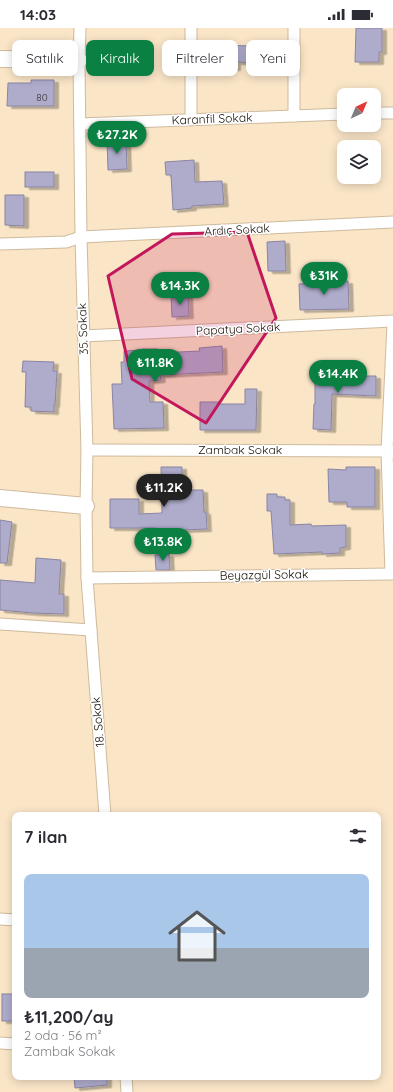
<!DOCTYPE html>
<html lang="tr">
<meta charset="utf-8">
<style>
:root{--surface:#fff;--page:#f2f2f3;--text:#2b2b33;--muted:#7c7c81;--line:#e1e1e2;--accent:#0b8043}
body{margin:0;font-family:Quicksand,sans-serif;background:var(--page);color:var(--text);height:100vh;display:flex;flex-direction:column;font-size:15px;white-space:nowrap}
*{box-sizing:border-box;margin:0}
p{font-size:13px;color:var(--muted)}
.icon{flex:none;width:22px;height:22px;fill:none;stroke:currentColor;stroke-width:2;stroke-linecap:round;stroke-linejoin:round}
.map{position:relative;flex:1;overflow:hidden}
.panel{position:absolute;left:12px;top:784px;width:369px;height:268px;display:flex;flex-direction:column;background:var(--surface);border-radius:8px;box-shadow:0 2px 10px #0003}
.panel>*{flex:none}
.top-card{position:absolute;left:12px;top:12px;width:369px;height:36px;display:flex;gap:8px}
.needle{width:26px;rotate:44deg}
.buttons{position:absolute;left:337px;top:60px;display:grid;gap:8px}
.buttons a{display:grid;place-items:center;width:44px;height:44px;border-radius:8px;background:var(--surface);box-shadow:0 2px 10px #0003;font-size:20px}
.price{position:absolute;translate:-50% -34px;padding:0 9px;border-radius:14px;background:var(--accent);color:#fff;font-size:13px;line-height:26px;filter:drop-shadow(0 1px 2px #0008)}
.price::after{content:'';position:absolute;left:50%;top:24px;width:12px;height:9px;margin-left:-6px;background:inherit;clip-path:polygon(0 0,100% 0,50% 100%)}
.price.current{background:#222;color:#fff}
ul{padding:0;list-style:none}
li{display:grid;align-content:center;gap:8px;height:212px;padding:0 12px}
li+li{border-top:1px solid var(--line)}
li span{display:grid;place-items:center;height:124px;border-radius:8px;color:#555}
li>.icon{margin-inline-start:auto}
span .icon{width:72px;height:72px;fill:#fffc;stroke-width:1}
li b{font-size:17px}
h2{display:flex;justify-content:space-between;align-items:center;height:48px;padding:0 12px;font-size:17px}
.tag{padding:0 14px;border-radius:8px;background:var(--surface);box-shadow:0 2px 10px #0003;font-size:14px;line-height:36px}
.tag.current{background:var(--accent);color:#fff}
.status{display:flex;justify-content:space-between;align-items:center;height:28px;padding:0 20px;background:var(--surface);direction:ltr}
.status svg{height:11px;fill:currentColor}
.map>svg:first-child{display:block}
.building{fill:#aeabcb;stroke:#8885a4;filter:url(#shadow)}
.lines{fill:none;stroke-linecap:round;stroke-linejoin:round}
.street-casing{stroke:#ceba9d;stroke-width:13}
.secondary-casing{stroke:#ceba9d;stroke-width:18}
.street{stroke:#fff;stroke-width:11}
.secondary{stroke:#fff;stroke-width:16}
.marked{fill:#c2185b;fill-opacity:0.2;stroke:#c2185b;stroke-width:3;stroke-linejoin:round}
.labels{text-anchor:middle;stroke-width:3;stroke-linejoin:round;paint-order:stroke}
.number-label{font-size:10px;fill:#3c3636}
.street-label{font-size:12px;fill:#160f05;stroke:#fff}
</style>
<div class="status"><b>14:03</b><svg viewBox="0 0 49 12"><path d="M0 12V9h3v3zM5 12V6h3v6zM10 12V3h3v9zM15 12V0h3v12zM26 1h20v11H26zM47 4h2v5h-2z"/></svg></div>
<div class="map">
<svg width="393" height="1064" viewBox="0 0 393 1064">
<defs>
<filter id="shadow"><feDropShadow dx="4.5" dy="2.5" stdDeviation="0" flood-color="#0004"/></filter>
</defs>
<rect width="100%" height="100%" fill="#fae5c7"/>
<g class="building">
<path d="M356,0H382V24H379V34H355Z"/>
<path d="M252,16L279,17V36L236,34V40H211L212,23H217V17L252,18Z"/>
<path d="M31,52H54V78H7L8,55H31Z"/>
<path d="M126,112L127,141L108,142L107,113Z"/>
<path d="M194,132L195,154L222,153L224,176L192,178V180L173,182L171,147H166L165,134Z"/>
<rect x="25" y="144" width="29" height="15"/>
<path d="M5,167H24V198L5,197Z"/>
<path d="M285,213L286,243H268L267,214Z"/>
<path d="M348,253L349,281L300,282L299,256Z"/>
<path d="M188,266L189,288L172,289L171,267Z"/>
<path d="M222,318L223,344L160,347L161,352L149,353L150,374H163L164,400L114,401L112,356H122L121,334H124V323L142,322V321H158V325L200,323L199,320Z"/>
<path d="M23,333L54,334L53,343H57L55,377H54V384L31,383V379H25L26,344H22Z"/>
<path d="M315,346H342V348H376V368L332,366L331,402L313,401L314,376H315Z"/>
<path d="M245,361H257L256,402H200V374H219V376H245Z"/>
<path d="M161,439H182V462H203L204,484H206L207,501L156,503V500H110V471H139V486L162,485Z"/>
<path d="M346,439H375V479H347V474H329L328,441L346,442Z"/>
<path d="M267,466H277V469H285V472H290V497L311,496L312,498L346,497V519L340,520V525L322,526V524L274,526L271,483H267Z"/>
<path d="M0,492L12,494L7,535H0Z"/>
<path d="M169,526L170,542H156L155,527Z"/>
<path d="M36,530L61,532L59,566H64V586L33,585L0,582V552L35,555Z"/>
<rect x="2" y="966" width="13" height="27"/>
<path d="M74,1049H107V1057L75,1060Z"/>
</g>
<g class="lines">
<g class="street-casing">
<g id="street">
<path d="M80,0L79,32L81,209L87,422L86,478L87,550L105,787"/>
<path d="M191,0V91"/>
<path d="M294,0V88"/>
<path d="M374,85H393"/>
<path d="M80,96L344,86"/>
<path d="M0,216L66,214L81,209L393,194"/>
<path d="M83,308L393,293"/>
<path d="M87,422L387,423L393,424"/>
<path d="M391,545L387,423L393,296"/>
<path d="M87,550L393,546"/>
<path d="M0,596L91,602"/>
<path d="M0,891L15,892"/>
<path d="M0,1015L15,1016"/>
<path d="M126,1049L127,1064"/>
</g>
</g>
<g class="secondary-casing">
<g id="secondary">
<path d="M0,31L79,32"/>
<path d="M0,470L86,478"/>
</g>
</g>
<use href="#street" class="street"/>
<use href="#secondary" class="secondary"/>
</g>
<path class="marked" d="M247,204L276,290L206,395L132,351L108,248L172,206Z"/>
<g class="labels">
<g class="number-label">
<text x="42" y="73">80</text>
</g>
<g class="street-label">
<text transform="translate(212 91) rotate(-2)" y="4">Karanfil Sokak</text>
<text transform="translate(237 202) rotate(-3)" y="4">Ardıç Sokak</text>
<text transform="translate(83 301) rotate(-92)" y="4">35. Sokak</text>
<text transform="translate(238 301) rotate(-3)" y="4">Papatya Sokak</text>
<text x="240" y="426">Zambak Sokak</text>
<text transform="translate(264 547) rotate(-1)" y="4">Beyazgül Sokak</text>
<text transform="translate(98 694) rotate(-95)" y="4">18. Sokak</text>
</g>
</g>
</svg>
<div class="buttons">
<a><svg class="needle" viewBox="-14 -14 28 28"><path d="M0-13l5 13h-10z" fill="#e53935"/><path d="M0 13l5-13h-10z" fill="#7c7c81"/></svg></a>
<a><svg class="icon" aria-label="layers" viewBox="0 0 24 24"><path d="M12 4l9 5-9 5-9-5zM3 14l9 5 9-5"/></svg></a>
</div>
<b class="price" style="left:117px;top:127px">₺27.2K</b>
<b class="price" style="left:324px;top:268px">₺31K</b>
<b class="price" style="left:180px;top:278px">₺14.3K</b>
<b class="price" style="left:155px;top:355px">₺11.8K</b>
<b class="price" style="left:338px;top:366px">₺14.4K</b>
<b class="price current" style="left:164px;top:480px">₺11.2K</b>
<b class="price" style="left:163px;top:534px">₺13.8K</b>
<div class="top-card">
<a class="tag">Satılık</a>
<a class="tag current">Kiralık</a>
<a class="tag">Filtreler</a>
<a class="tag">Yeni</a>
</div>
<section class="panel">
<h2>7 ilan<svg class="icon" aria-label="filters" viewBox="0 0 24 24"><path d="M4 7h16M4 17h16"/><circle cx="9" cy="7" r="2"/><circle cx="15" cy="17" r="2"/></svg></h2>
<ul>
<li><span style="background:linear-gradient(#a9c7e8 60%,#9aa5b1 0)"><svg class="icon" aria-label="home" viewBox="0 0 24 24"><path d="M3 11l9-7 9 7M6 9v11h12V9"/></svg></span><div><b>₺11,200/ay</b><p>2 oda · 56 m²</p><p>Zambak Sokak</p></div></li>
</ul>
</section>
</div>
